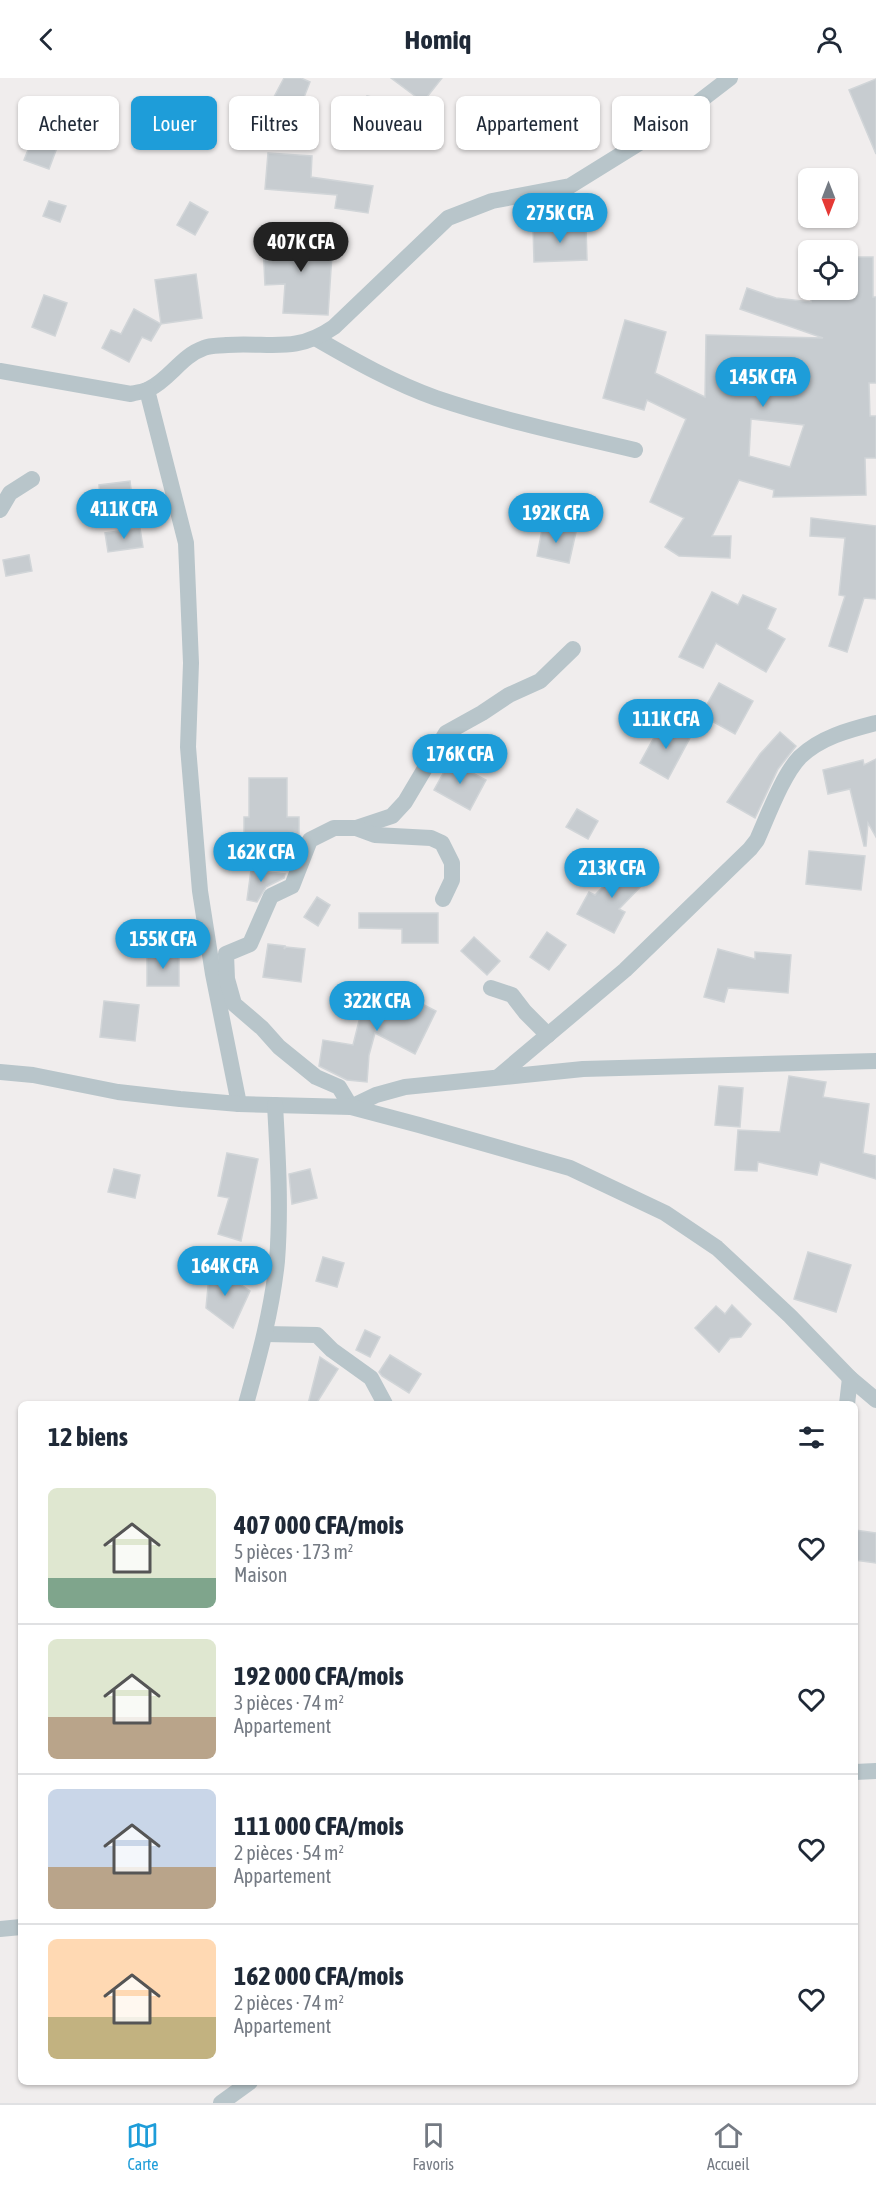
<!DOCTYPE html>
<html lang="fr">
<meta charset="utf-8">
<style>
:root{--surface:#fff;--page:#f6f6f7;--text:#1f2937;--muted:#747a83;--line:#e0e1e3;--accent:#1e9dd9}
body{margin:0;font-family:"Asap Condensed",sans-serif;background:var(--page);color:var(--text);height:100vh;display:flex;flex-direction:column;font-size:22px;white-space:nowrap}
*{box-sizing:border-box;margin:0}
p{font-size:20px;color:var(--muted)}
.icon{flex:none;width:33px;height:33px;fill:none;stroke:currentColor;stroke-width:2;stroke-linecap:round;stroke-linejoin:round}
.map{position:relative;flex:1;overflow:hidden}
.sheet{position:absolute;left:18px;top:1323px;width:840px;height:684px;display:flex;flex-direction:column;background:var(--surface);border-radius:9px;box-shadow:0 2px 4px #0004}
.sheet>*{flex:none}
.banner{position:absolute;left:18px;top:18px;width:840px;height:54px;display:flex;gap:12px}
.needle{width:39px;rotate:180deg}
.controls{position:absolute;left:798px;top:90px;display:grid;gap:12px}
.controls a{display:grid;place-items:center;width:60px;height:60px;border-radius:9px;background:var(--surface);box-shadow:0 2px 4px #0004;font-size:30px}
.price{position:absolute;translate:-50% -51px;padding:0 14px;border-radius:21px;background:var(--accent);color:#fff;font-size:20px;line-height:39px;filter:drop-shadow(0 2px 3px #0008)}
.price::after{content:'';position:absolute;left:50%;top:36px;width:18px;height:14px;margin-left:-9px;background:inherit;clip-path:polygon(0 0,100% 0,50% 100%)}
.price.active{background:#222;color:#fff}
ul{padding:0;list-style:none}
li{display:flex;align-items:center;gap:18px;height:150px;padding:0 30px}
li+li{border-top:2px solid var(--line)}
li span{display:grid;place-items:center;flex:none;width:168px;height:120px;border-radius:9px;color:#555}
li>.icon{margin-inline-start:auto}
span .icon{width:72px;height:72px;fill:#fffc;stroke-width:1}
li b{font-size:26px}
h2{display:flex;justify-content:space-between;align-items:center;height:72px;padding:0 30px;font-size:26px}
.pill{padding:0 21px;border-radius:9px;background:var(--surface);box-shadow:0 2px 4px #0004;font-size:21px;line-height:54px}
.pill.active{background:var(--accent);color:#fff}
header{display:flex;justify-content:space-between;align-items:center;height:78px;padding:0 30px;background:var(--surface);font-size:27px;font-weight:700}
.menu{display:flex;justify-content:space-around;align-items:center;height:84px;border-top:2px solid var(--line);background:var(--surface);font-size:16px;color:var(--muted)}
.menu a{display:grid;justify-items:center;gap:3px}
.menu .active{color:var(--accent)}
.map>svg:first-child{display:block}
.building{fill:#c7ccd0;stroke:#d1d5d8;stroke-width:1.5;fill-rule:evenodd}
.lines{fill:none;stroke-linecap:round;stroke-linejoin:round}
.street{stroke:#b8c5ca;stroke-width:16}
</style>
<header><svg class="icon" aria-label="back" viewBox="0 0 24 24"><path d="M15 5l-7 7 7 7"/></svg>Homiq<svg class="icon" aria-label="person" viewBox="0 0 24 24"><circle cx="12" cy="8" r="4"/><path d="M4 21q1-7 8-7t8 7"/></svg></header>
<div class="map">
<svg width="876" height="2025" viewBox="0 0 876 2025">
<rect width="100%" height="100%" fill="#f0eded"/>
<g class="building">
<path d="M284,0H301L310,4L296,40L289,50L265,36Z"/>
<path d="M391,0H442L423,24Z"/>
<path d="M876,1V76L849,12Z"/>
<path d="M367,18L402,25L395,58L360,51Z"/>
<path d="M518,29L520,58L496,59L494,31Z"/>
<path d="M43,34L67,43L49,91L24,82Z"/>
<path d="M268,75L312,78L311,99L373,108L368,135L335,130L337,117L265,111Z"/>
<path d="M49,123L66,128L60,144L43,138Z"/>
<path d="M190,124L208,134L195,157L177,147Z"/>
<path d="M586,147L587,182L534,184L533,149Z"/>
<path d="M288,158L333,161L328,237L283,235L285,206L265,207L263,167L288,166Z"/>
<path d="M848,179H873V219H876V305H869L870,338H876V380H865L866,417L773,419L774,412L739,402L712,458H731L730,480L679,478L665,469L684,440L650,424L686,341L647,322L644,332L603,320L625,242L666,254L655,295L705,319L706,257L823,260L740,231L747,210L776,220L811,224L812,212L848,216ZM751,341L804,347L790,389L749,378Z"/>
<path d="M196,196L202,240L161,246L155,202Z"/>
<path d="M44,217L67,225L55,258L32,249Z"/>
<path d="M134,231L161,246L151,263L142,259L129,284L102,270L111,252L121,256Z"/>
<path d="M130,403L132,419L100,423L99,407Z"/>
<path d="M811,440L876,448V521L864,520L847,574L829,568L845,518L839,517L845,460L810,458Z"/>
<path d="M543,447L576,454L569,485L537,478Z"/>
<path d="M140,450L143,469L108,474L105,455Z"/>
<path d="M29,477L32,493L6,498L3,482Z"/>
<path d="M712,514L738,527L743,517L776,531L767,551L785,561L766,594L716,565L703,590L679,579Z"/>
<path d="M719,605L753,623L735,656L701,637Z"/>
<path d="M663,643L691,658L668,701L640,685Z"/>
<path d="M780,654L796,668L778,691L755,740L727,724L760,676Z"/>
<path d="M876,681V759L868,745L866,768H864L850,711L828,716L823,692L863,682L864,687Z"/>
<path d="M450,683L486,702L470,732L434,712Z"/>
<path d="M249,700H287V739H299V758H244V739H249Z"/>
<path d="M577,731L598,743L588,761L566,749Z"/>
<path d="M809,773L865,778L861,812L806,806Z"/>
<path d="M626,785L646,803L619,831L625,834L614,855L577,836L589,814L595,817Z"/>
<path d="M251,792L285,796L284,800L266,809L257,824L247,822Z"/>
<path d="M317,819L330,827L318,848L304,839Z"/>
<path d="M359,835H438V865H402V851L359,850Z"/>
<rect x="166" y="847" width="22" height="27"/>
<path d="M547,854L566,867L549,892L530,879Z"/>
<path d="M474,859L500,883L487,897L461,873Z"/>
<path d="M268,866L285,868L284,871L286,869L305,871L301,904L263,899Z"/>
<path d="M718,871L755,881V874L791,877L788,915L728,910L724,924L704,919Z"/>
<rect x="147" y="877" width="32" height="31"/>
<path d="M356,914L403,916L436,933L415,976L375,955L369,977L367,1004L347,1002L319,988L323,962L353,967L361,935L355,934Z"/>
<path d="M104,923L139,927L135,963L100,959Z"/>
<path d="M789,998L826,1004L823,1019L869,1026L863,1075L876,1078V1101L820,1084L817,1097L758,1084L757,1093L735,1092L738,1052L780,1054Z"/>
<path d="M719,1008L743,1010L740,1049L715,1047Z"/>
<path d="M227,1075L258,1081L241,1163L218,1156L229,1120L218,1118Z"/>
<path d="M114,1091L140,1097L135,1120L108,1114Z"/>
<path d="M310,1091L317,1120L292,1126L289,1096Z"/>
<path d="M808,1174L851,1187L836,1234L794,1221Z"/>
<path d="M323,1179L344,1185L337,1209L316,1203Z"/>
<path d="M214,1188L250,1213L233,1250L206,1230L209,1198Z"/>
<path d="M732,1227L751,1246L741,1259L730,1260L719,1274L695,1250L716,1228L725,1236Z"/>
<path d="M365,1252L380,1259L370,1279L356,1272Z"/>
<path d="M390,1277L421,1296L409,1315L382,1298L379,1294Z"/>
<path d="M320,1279L338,1291L316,1326H308Z"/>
<path d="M855,1452L876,1455V1485L855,1482Z"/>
</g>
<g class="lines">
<g class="street">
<path d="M317,261C355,283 394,305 436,320C501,342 568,356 635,372"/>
<path d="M0,293L131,316C137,314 144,314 149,311C170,301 181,278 204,270C211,267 220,268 227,267C271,264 295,276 334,249L448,140L492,123L570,108L670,46L730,0"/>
<path d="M147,312L186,465L191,585L188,669L200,813L213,896L239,1026"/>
<path d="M0,432L10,415L32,401"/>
<path d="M356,750L392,738L405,724L446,655L482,635L509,617L540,603L573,571"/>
<path d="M443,821L452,802V785L442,765L431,760L375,757L356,750H334L310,762L292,808L271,818L250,866L226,876L227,901L234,926L262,950L279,969L316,999L339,1009L351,1029L376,1017L405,1009L583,991L876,983"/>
<path d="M491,910L512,917L525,934L548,957"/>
<path d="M0,994L33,997L118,1014L180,1021L239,1026L351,1029L419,1047L570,1090L665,1135L717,1170L790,1238L850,1300L876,1322"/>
<path d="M498,999L625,892L750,771L757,762C767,740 783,696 800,679C821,659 849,652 876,645"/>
<path d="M265,1256L317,1257L332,1272L371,1300L385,1326"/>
<path d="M246,1326C259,1279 272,1232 277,1183C281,1131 278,1079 275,1027"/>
<path d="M847,1326L850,1300"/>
<path d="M855,1694L876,1693"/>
<path d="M0,1851L21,1849"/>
<path d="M221,2025L250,2004"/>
</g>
</g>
</svg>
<div class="controls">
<a><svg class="needle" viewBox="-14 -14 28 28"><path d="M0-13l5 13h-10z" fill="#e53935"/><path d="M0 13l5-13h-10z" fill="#747a83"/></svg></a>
<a><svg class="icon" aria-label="locate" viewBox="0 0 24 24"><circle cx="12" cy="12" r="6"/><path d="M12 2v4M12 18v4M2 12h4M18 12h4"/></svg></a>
</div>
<b class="price" style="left:560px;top:166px">275K CFA</b>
<b class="price active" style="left:301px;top:195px">407K CFA</b>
<b class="price" style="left:763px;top:330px">145K CFA</b>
<b class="price" style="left:124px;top:462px">411K CFA</b>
<b class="price" style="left:556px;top:466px">192K CFA</b>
<b class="price" style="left:666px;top:672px">111K CFA</b>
<b class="price" style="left:460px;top:707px">176K CFA</b>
<b class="price" style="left:261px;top:805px">162K CFA</b>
<b class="price" style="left:612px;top:821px">213K CFA</b>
<b class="price" style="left:163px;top:892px">155K CFA</b>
<b class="price" style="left:377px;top:954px">322K CFA</b>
<b class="price" style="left:225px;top:1219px">164K CFA</b>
<div class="banner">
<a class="pill">Acheter</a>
<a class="pill active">Louer</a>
<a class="pill">Filtres</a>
<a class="pill">Nouveau</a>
<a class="pill">Appartement</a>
<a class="pill">Maison</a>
</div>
<section class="sheet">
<h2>12 biens<svg class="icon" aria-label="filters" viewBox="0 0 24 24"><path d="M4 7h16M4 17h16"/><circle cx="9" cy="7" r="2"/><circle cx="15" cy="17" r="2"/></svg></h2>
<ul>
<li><span style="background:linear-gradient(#dfe7d0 75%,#7fa58c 0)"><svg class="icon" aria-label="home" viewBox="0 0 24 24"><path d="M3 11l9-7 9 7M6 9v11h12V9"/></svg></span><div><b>407 000 CFA/mois</b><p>5 pièces · 173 m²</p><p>Maison</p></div><svg class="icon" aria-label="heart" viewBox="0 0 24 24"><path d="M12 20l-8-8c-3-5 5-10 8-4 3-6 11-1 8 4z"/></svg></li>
<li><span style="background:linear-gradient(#dfe7d0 65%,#b9a48a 0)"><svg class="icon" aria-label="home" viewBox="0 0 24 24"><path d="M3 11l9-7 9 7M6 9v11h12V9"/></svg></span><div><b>192 000 CFA/mois</b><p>3 pièces · 74 m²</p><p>Appartement</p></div><svg class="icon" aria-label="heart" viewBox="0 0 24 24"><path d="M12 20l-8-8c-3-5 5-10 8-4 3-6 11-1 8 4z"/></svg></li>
<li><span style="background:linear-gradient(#c9d6e8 65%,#b9a48a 0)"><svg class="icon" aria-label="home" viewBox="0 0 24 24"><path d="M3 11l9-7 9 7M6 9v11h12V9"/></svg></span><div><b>111 000 CFA/mois</b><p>2 pièces · 54 m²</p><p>Appartement</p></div><svg class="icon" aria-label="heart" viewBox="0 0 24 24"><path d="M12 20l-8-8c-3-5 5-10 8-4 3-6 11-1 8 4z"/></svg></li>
<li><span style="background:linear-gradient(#ffd9b3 65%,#c2b280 0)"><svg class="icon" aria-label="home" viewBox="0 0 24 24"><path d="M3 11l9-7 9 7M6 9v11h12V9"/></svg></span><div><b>162 000 CFA/mois</b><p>2 pièces · 74 m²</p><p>Appartement</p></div><svg class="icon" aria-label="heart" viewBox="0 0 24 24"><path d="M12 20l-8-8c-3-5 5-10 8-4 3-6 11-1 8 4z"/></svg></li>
</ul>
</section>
</div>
<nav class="menu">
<a class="active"><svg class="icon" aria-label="map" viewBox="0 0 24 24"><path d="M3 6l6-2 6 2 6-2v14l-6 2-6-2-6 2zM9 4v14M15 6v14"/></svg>Carte</a>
<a><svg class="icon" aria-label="saved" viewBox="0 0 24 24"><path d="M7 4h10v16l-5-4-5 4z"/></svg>Favoris</a>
<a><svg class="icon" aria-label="home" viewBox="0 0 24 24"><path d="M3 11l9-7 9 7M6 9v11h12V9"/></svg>Accueil</a>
</nav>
